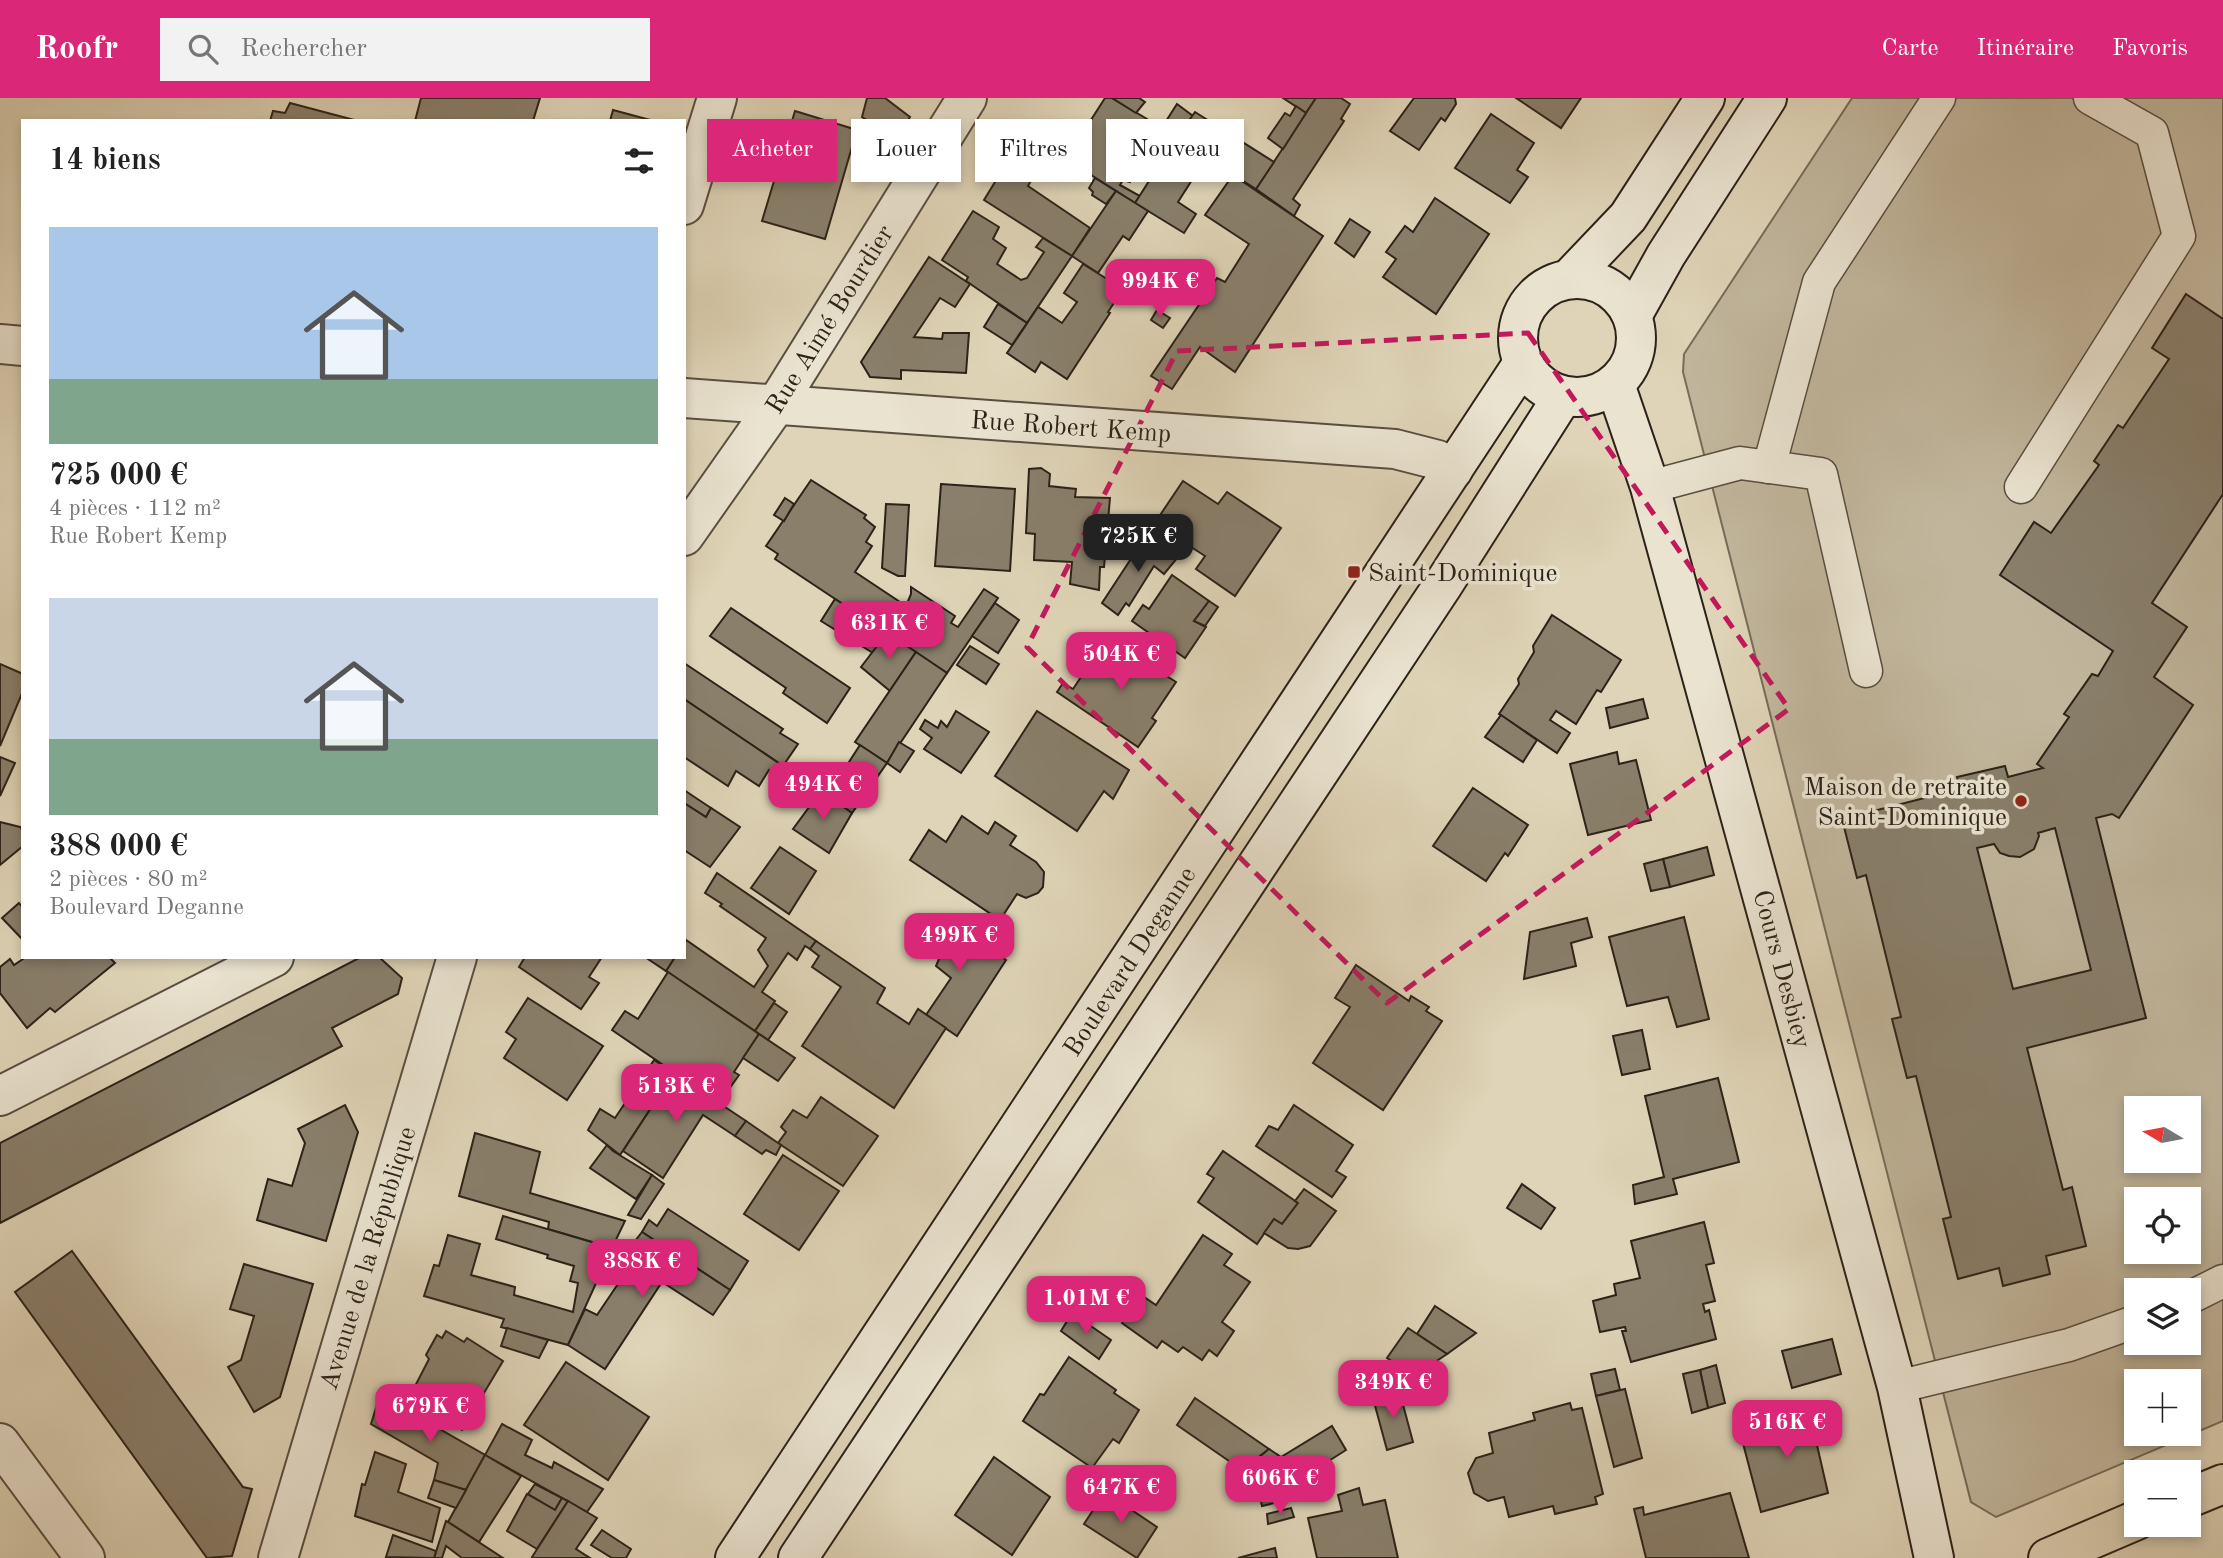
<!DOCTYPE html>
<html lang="fr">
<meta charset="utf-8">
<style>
:root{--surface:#fff;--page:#f2f2f2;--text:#222;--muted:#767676;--accent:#db2777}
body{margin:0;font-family:"Old Standard TT",serif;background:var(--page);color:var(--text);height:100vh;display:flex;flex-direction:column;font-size:26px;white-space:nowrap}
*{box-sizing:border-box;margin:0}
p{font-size:23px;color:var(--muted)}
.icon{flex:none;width:38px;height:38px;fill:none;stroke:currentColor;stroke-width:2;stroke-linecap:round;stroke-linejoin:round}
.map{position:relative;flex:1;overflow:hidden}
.sheet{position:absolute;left:21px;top:21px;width:665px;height:840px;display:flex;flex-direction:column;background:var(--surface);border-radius:0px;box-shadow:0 4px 10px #0003}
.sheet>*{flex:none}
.hud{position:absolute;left:707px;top:21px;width:665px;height:63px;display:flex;gap:14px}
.needle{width:46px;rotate:280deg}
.controls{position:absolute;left:2124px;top:998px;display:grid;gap:14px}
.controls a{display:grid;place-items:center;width:77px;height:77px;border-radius:0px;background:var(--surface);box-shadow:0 4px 10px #0003;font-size:35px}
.price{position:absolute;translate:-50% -60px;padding:0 16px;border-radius:14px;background:var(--accent);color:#fff;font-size:23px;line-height:46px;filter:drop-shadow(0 2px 4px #0008)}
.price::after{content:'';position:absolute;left:50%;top:42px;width:21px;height:16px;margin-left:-10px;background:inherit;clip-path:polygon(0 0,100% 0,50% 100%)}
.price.current{background:#222;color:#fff}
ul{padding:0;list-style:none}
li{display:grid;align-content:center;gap:14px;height:371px;padding:0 28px}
li span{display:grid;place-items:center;height:217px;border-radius:0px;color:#555}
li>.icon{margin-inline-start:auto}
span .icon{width:126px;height:126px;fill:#fffc;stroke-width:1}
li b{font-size:30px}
h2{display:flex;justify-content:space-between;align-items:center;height:84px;padding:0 28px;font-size:30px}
.chip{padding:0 24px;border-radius:0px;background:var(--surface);box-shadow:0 4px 10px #0003;font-size:24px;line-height:63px}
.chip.current{background:var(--accent);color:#fff}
header{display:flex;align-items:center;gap:42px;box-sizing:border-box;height:98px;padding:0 35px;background:var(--accent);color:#fff}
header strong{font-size:33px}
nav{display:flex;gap:38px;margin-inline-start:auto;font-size:24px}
.search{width:490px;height:63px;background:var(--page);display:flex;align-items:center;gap:18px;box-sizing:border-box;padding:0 24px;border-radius:0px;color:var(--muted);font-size:26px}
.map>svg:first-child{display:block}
.green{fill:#c1b69c;stroke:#766c5a;stroke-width:2;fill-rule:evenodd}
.building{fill:#897f6b;stroke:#2c2219;stroke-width:2;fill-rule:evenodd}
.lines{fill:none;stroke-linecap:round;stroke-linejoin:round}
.lane-casing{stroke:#594e40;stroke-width:35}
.street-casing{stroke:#594e40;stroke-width:42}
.secondary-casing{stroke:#2c2219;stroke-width:42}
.primary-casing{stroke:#2c2219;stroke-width:42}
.lane{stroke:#eae3d0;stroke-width:32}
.street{stroke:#eae3d0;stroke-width:38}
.secondary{stroke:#eae3d0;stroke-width:38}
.primary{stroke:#dfd4b7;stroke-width:38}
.marked{fill:none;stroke:#c2185b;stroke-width:5;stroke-dasharray:14 9;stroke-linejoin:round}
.poi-dot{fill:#8f2418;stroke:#eae3d0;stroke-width:2.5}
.labels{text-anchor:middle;stroke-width:7;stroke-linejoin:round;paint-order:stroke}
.street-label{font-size:26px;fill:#2c2219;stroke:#eae3d0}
.poi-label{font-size:26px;fill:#2c2219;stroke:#eae3d0;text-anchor:start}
</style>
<header>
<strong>Roofr</strong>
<div class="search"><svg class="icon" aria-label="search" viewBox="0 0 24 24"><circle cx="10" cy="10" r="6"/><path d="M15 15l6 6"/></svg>Rechercher</div>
<nav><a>Carte</a><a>Itinéraire</a><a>Favoris</a></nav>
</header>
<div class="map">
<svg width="2223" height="1460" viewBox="0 0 2223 1460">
<rect width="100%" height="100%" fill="#dfd4b7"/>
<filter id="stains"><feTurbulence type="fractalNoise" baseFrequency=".00286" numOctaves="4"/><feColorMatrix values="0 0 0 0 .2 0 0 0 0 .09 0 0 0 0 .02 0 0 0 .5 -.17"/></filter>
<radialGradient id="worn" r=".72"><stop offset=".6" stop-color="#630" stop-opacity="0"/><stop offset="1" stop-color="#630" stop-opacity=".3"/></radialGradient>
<path class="green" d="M1852,0H2223V1323L1996,1419L1971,1404L1683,274L1684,256ZM2137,1010H2189V1062H2137ZM2137,1101H2189V1153H2137ZM2137,1192H2189V1244H2137ZM2137,1283H2189V1335H2137Z"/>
<g class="building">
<path d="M421,0H540L533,23H415Z"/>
<path d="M867,0H885L910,19L889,52L868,38L875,27L862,19Z"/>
<path d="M1105,0H1112L1147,21L1118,65L1134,76L1130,84L1123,82L1120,87L1140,98L1135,105L1066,61Z"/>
<path d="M1112,0H1139L1145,4L1136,15Z"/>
<path d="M1283,0H1316L1306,15Z"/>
<path d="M1316,0H1341L1350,6L1341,21L1344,23L1293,101L1300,107L1294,118L1256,91Z"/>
<path d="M1414,0H1455L1456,6L1445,23L1441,20L1419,52L1390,33Z"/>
<path d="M1516,0H1581L1561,30Z"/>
<path d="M290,5L358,23H270L273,13L285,15Z"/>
<path d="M1177,6L1193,18L1176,41L1161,31Z"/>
<path d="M1296,8L1306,15L1283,51L1268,40L1285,15L1290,18Z"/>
<path d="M613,12L654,23H610Z"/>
<path d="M795,13L857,32L825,141L762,123Z"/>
<path d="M1195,14L1274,64L1256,91L1176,41Z"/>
<path d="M1491,16L1534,45L1517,72L1528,79L1510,105L1455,70Z"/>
<path d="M1176,41L1206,60L1178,104L1196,116L1184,135L1135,105Z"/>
<path d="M1014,53L1039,68L1028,88L1090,130L1072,158L984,102Z"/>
<path d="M1233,77L1323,138L1235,274L1200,249L1172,291L1151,278L1217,180L1225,184L1249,146L1205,117Z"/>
<path d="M1095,80L1116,93L1106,106L1092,97L1093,94L1089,90Z"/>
<path d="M1116,93L1148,113L1129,142L1123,138L1098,175L1072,158Z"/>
<path d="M1435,100L1489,136L1436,216L1383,179L1396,161L1386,154L1405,128L1413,134Z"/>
<path d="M973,113L999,129L993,141L1006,150L997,166L1021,182L1027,180L1044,154L1036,149L1043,140L1072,158L1027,225L966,183L968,179L942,162Z"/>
<path d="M1350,121L1370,134L1354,159L1335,145Z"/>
<path d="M929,159L970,186L955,209L940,200L914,239L942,241L943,235H969L966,275L901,272V281L870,279L861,264Z"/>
<path d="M1083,166L1123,191L1108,214L1110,215L1067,281L1041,264L1035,274L1007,255L1038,209L1062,225L1077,204L1064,195Z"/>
<path d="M2186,196L2223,221V396L2152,505L2187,529L2154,579L2193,607L2119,720L2112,716L2096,720L2146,920L2027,950L2063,1092L2072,1089L2086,1148L2046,1158L2050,1176L2003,1188L1999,1170L1958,1181L1943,1121L1951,1119L1916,978L1907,980L1892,921L1901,919L1866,777L1857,780L1842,721L1960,691L1957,679L2005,668L2008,679L2043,670L2037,666L2069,619L2064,616L2092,576L2098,578L2113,553L2000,477L2034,424L2051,435L2099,367L2094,363L2118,327L2123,330L2169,261L2152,250ZM2055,730L2091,872L2013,891L1977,750L1994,746L2000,755L2009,758L2020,759L2034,751L2039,738L2038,735Z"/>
<path d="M998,206L1027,225L1012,247L984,229Z"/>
<path d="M1157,212L1170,220L1163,230L1151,222Z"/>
<path d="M1041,370L1050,376L1049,388L1076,391L1075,399L1110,400L1104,469H1100L1099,492L1070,486L1072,464L1034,462L1035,436L1026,435L1029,371Z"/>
<path d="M811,382L866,417L864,420L875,429L866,444L872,448L855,474L906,508L903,546L775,461L778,456L766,448Z"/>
<path d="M1183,383L1218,406L1227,394L1281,430L1235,498L1196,471L1205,458L1191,449L1190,453L1176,444L1170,454L1146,438Z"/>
<path d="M941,386L1015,391L1010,473L935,468Z"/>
<path d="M785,400L794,406L784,423L774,417Z"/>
<path d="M886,406L909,407L905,478H898L882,470Z"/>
<path d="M1146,438L1178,459L1164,476L1154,468L1129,508L1126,505L1118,517L1102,505Z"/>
<path d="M1172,477L1209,503L1194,523L1206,529L1185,560L1132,523L1143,507L1149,511Z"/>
<path d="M911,489L955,518L951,525L958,529L984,491L998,500L947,575L903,546L906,508L911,496Z"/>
<path d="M835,501L887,535L873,555L821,523Z"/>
<path d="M1209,503L1218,509L1205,528L1194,523Z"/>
<path d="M995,505L1019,522L998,555L972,538Z"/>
<path d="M731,510L850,590L827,625L783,595L786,590L710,538Z"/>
<path d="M1552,517L1621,562L1601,594L1597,592L1576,626L1556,613L1550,622L1570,635L1557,655L1499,616L1519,586L1518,581L1534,554L1533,548Z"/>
<path d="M887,535L916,554L890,593L861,569Z"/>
<path d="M1107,540L1176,584L1152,620L1156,623L1138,649L1057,594L1063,585L1073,591Z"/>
<path d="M970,548L999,566L986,586L957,567Z"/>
<path d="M916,554L947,575L887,665L855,644Z"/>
<path d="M684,565L783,631L780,635L798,646L783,668L684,601Z"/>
<path d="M0,566L23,576V593L0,648Z"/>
<path d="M684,601L783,668L777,677L769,672L759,688L736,673L728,688L684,659Z"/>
<path d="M1643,601L1648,620L1610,630L1606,610Z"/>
<path d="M956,613L989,634L961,675L924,651L932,640L920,631L925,622L938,630L941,623L947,629Z"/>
<path d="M1037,613L1129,672L1113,701L1104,693L1077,733L995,678Z"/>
<path d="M1501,617L1537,642L1523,664L1485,639Z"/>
<path d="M899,644L914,653L900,674L887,665Z"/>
<path d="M860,647L887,665L852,715L827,698Z"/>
<path d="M1617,654L1619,666L1636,662L1651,722L1588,737L1570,666Z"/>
<path d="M0,659L15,665L0,698Z"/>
<path d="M1473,690L1528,727L1508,758L1505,755L1486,783L1433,748Z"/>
<path d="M684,692L711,710L706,719L684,705Z"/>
<path d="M821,693L852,715L829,755L793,731Z"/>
<path d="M684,705L706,719L711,710L740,729L710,769L684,752Z"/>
<path d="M962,718L988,736L995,724L1016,738L1010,747L1036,764L1044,774L1043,789L1038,795L1026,800L1017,796L1000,822L910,762L929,732L946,744Z"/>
<path d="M0,724L20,729L23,733V748L0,767Z"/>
<path d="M780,749L816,773L789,816L751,790Z"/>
<path d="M1707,749L1714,777L1670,789L1663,761Z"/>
<path d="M1663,761L1670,789L1651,793L1644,766Z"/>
<path d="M717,775L816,843L810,851L805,848L797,862L788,855L762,894L775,903L755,933L666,873L675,859H684V845L686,842L754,889L768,868L758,852L766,840L720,808L722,806L705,795Z"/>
<path d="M19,805L23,810V842L2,820Z"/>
<path d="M938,817L1006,862L957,938L926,917L951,880L936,868L939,861L919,847Z"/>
<path d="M1684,819L1709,921L1677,929L1668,899L1627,908L1609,839Z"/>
<path d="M1587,820L1592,839L1571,845L1576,868L1524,881L1530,834Z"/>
<path d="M816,843L885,890L877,905L909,926L918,911L946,930L894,1010L802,948L841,889L812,869L819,858L810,851Z"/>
<path d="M26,859H113L111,861L115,865L55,914L50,910L27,930L0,895V869L10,861L14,867Z"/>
<path d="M361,859H379L402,880L398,896L332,930L342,948L0,1125V1045Z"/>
<path d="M525,859H602L589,879L599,885L581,911L519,869Z"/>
<path d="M645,859H675L666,873Z"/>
<path d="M1356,867L1409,903L1411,898L1429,909L1426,913L1442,923L1383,1012L1313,965L1350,909L1335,900Z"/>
<path d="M668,874L759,936L734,974L739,977L719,1005L612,932L625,913L638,921Z"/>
<path d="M528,900L603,948L567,1002L504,960L516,941L506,934Z"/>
<path d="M774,905L787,914L768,942L755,933Z"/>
<path d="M1642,932L1650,971L1622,977L1613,938Z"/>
<path d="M759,936L795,960L778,983L743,960Z"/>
<path d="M654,962L674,975L620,1057L588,1032L600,1011L615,1020Z"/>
<path d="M674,975L746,1023L735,1038L703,1017L663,1080L623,1053Z"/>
<path d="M1718,980L1739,1064L1673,1081L1677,1096L1635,1106L1633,1087L1664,1079L1645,998Z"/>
<path d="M821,999L878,1038L843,1088L778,1045L786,1034L781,1029L793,1012L807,1020Z"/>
<path d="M345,1007L358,1034L326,1143L257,1122L268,1081L292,1088L305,1045L298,1031Z"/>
<path d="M1294,1007L1353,1047L1336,1073L1346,1079L1332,1099L1256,1048L1269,1028L1278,1032Z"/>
<path d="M746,1023L781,1047L776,1057L766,1052L762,1056L735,1038Z"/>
<path d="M475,1035L540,1054L530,1095L625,1123L612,1150L548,1131L549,1124L459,1098Z"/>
<path d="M607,1047L613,1053L652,1077L636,1101L590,1070Z"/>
<path d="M1223,1053L1298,1105L1282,1126L1274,1121L1257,1146L1198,1104L1214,1080L1207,1076Z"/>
<path d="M783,1057L839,1093L799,1152L744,1116Z"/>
<path d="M652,1077L664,1086L641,1121L628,1117Z"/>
<path d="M1522,1086L1555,1110L1541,1131L1507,1110Z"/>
<path d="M1304,1091L1336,1113L1310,1148L1298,1151L1288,1150L1264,1135L1274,1121L1282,1126L1298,1105L1295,1103Z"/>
<path d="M668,1111L748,1163L730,1192L642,1134L649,1122L657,1128Z"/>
<path d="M503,1118L612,1150L568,1247L501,1229L504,1221L424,1198L434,1167L439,1168L448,1137L480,1146L471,1177L515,1189L514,1197L573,1214L578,1185L570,1183L574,1168L547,1160L548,1157L496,1141Z"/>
<path d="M1704,1124L1714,1165L1706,1167L1715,1203L1703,1206L1705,1214L1709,1212L1716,1241L1631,1264L1622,1233H1626L1625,1229L1600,1234L1593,1203L1616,1197L1614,1186L1640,1180L1631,1143Z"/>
<path d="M642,1134L730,1192L713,1217L662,1184L605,1271L568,1247L585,1211L597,1217L643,1149L635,1143Z"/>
<path d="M1203,1137L1232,1156L1224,1167L1250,1184L1222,1224L1234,1233L1217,1258L1209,1252L1202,1262L1183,1249L1178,1254L1162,1243L1157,1250L1122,1225L1141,1197L1156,1207Z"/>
<path d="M72,1153L243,1389L252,1391L232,1458L207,1460L15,1194Z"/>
<path d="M244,1166L313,1186L280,1299L254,1314L228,1269L241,1262L254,1218L230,1211Z"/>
<path d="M1435,1208L1476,1235L1447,1256L1417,1236Z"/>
<path d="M1072,1215L1111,1242L1099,1261L1061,1233Z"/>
<path d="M507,1230L548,1242L539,1260L501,1248Z"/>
<path d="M1408,1230L1447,1256L1414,1278L1387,1260Z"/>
<path d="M446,1233L464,1244L467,1240L503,1263L462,1332L427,1312L429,1310L410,1298L429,1261L426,1257L437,1237L442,1240Z"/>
<path d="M1832,1241L1841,1276L1792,1290L1782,1253Z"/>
<path d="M1069,1259L1116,1292L1114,1295L1139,1312L1119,1345L1113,1341L1092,1370L1023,1323L1040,1296L1044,1297Z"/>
<path d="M566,1264L649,1319L608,1382L524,1327Z"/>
<path d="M1716,1267L1725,1305L1708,1310L1700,1272Z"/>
<path d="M1615,1271L1620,1292L1596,1298L1591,1276Z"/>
<path d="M1700,1272L1708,1310L1692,1315L1683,1276Z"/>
<path d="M1398,1288L1413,1344L1387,1352L1374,1304Z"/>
<path d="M1625,1291L1642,1360L1614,1369L1596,1298Z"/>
<path d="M380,1297L485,1357L466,1392L434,1382L438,1365L371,1326Z"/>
<path d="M1195,1300L1269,1351L1242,1372L1177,1327Z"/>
<path d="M1570,1305L1572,1312L1582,1310L1603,1396L1595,1399L1597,1406L1555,1416L1553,1408L1509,1419L1504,1399L1488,1403L1474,1395L1468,1375L1476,1360L1493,1355L1489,1335L1535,1322L1533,1315Z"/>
<path d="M1820,1312L1828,1344L1817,1347L1828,1395L1761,1414L1740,1334Z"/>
<path d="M502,1326L532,1342L525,1357L552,1370L554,1364L603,1391L587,1414L485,1357Z"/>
<path d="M1332,1328L1346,1352L1302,1380L1307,1396L1294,1399L1285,1366L1278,1361V1357L1281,1359Z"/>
<path d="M1269,1351L1278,1357L1287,1402L1262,1408L1252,1365Z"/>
<path d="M375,1354L406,1366L398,1394L440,1410L432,1444L355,1418L362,1386L365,1387Z"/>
<path d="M485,1357L521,1378L479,1444L448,1424Z"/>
<path d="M994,1359L1050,1399L1012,1457L955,1417Z"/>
<path d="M434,1382L466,1392L456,1410L428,1400Z"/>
<path d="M535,1386L562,1400L555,1412L528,1396Z"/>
<path d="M1359,1390L1363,1407L1385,1402L1398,1460H1317L1308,1420L1342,1413L1338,1397Z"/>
<path d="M1105,1394L1157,1429L1137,1460L1084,1426Z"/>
<path d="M1730,1395L1749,1460H1646L1634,1411L1643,1409L1644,1417Z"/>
<path d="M527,1396L555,1412L562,1400L568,1403L537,1451L507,1433Z"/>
<path d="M568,1403L597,1420L576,1451L590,1460H534L532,1459Z"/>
<path d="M1291,1410L1294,1419L1268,1426L1267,1416Z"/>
<path d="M446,1423L448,1424L503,1460H462L446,1448L442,1460H434Z"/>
<path d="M602,1432L631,1451L626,1460H612L591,1447Z"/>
<path d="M393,1437L436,1453L434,1460L386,1459Z"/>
<path d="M1275,1450L1277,1460H1238Z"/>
</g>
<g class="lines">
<g class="lane-casing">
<g id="lane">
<path d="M1769,369L1819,184L1939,0"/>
<path d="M1650,389L1740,365L1821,376L1866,573"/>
<path d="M2021,389L2179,138L2152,35L2090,0"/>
<path d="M2189,1200L2223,1183"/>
<path d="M1897,1289L2069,1247L2137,1223"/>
</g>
</g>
<g class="street-casing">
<g id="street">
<path d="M684,107L717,0"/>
<path d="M0,246L23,248"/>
<path d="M684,300L1395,351L1438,362L1453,372"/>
<path d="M684,438L776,307L967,0"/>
<path d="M0,998L274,859"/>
<path d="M0,1345L85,1460"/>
<path d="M278,1460L457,859"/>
</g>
</g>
<g class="secondary-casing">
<g id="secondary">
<path d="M1569,181L1628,119L1705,0"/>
<circle cx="1577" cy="240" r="59"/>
<path d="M1632,218L1666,157L1767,0"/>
<path d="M1615,286L1650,389L1897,1289L1934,1460"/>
<path d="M735,1460L1523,265"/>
<path d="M798,1460L1443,487L1563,298"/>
</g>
</g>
<g class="primary-casing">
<g id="primary">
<path d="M2189,1400L2223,1386"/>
<path d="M2048,1460L2137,1422"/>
</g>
</g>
<use href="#lane" class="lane"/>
<use href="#street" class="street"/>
<use href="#secondary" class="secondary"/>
<use href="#primary" class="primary"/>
</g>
<path class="marked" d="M1528,235L1789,611L1387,905L1027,549L1177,253Z"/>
<g class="poi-dot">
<rect x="1347" y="467" width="14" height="14" rx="3.5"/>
<circle cx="2021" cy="703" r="7"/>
</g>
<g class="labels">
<g class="street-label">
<text transform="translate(829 221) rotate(-58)" y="9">Rue Aimé Bourdier</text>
<text transform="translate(1071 328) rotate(4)" y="9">Rue Robert Kemp</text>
<text transform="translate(1129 863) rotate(-57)" y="9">Boulevard Deganne</text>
<text transform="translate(1783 871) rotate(75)" y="9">Cours Desbiey</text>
<text transform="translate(367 1160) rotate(-73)" y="9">Avenue de la République</text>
</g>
<g class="poi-label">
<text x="1368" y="483">Saint-Dominique</text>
<text x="2007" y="697" text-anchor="end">Maison de retraite<tspan x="2007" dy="30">Saint-Dominique</tspan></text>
</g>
</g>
<rect width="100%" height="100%" filter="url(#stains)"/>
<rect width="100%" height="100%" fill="url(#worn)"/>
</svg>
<div class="controls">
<a><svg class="needle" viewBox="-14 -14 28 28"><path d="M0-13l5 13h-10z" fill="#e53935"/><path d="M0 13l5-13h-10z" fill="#767676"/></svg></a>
<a><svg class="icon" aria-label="locate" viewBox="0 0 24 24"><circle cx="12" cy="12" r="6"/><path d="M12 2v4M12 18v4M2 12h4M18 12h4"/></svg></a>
<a><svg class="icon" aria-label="layers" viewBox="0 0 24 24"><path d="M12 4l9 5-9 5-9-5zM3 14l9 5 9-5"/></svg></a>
<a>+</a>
<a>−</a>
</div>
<b class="price" style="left:1160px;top:221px">994K €</b>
<b class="price current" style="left:1138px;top:476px">725K €</b>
<b class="price" style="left:889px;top:563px">631K €</b>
<b class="price" style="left:1121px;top:594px">504K €</b>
<b class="price" style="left:823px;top:724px">494K €</b>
<b class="price" style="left:959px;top:875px">499K €</b>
<b class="price" style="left:676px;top:1026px">513K €</b>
<b class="price" style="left:642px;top:1201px">388K €</b>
<b class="price" style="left:1086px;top:1238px">1.01M €</b>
<b class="price" style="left:1393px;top:1322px">349K €</b>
<b class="price" style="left:430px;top:1346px">679K €</b>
<b class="price" style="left:1787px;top:1362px">516K €</b>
<b class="price" style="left:1280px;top:1418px">606K €</b>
<b class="price" style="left:1121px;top:1427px">647K €</b>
<div class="hud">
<a class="chip current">Acheter</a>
<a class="chip">Louer</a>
<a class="chip">Filtres</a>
<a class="chip">Nouveau</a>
</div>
<section class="sheet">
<h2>14 biens<svg class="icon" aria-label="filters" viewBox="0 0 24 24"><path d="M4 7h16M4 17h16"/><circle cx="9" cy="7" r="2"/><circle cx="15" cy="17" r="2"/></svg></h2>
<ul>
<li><span style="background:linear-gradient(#a9c7e8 70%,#7fa58c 0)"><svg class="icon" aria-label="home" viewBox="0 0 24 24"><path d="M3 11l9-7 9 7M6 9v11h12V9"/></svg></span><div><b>725 000 €</b><p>4 pièces · 112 m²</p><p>Rue Robert Kemp</p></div></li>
<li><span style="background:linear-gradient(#c9d6e8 65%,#7fa58c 0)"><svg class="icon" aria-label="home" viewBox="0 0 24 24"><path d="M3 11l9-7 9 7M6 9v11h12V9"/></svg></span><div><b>388 000 €</b><p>2 pièces · 80 m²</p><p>Boulevard Deganne</p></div></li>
</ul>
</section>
</div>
